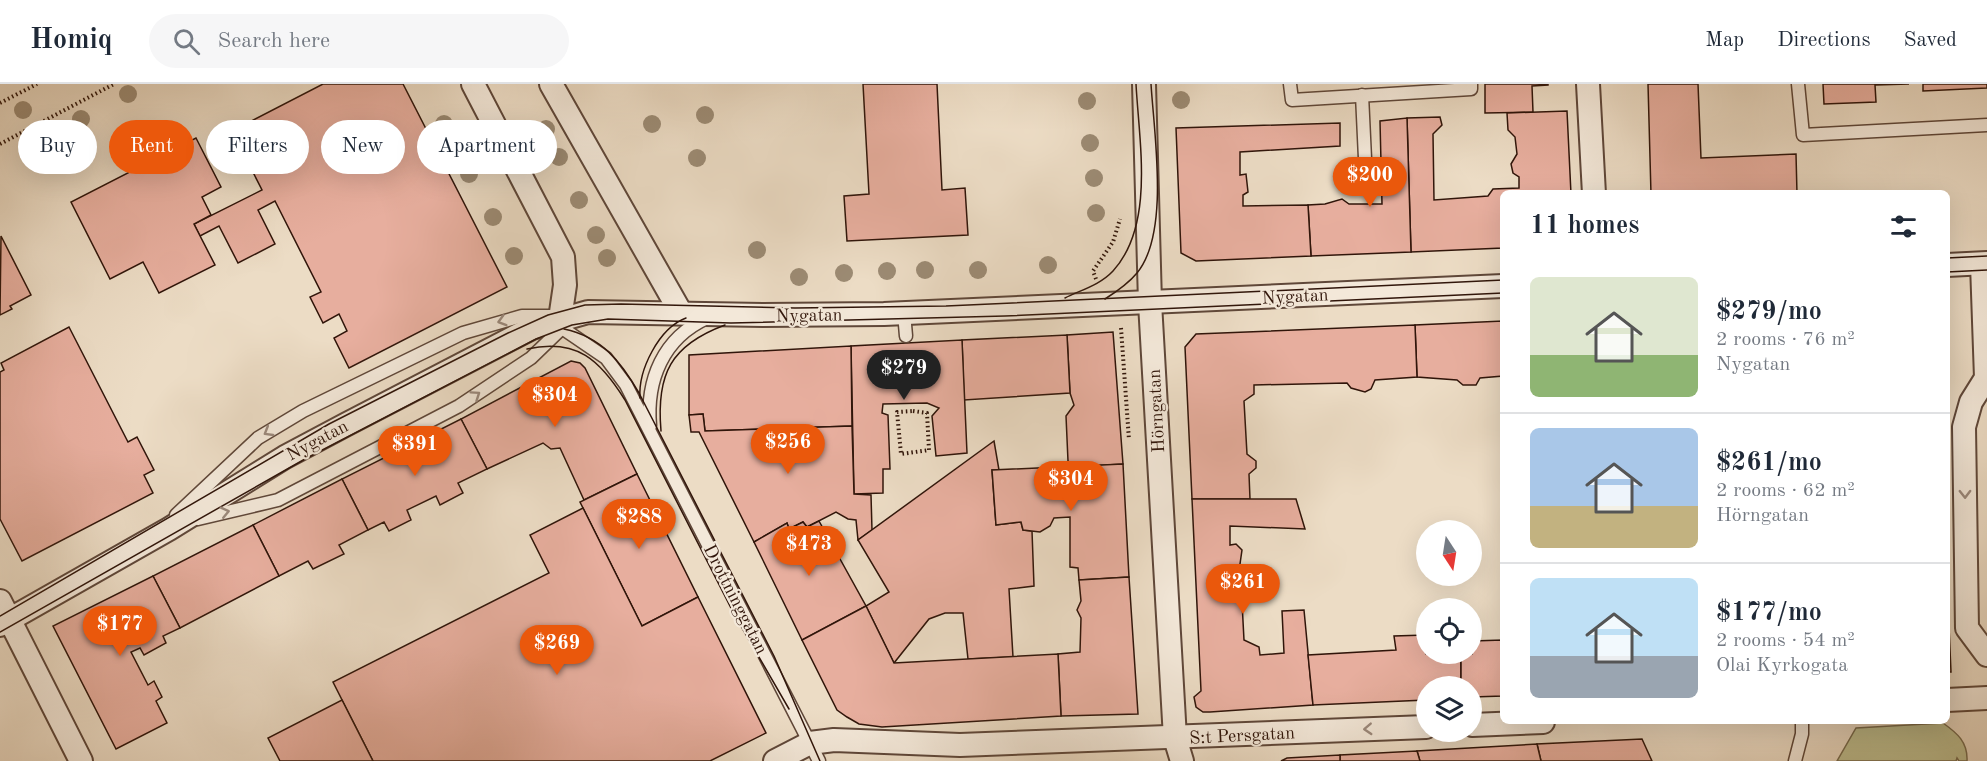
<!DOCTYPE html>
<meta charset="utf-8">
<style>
:root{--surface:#fff;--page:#f6f6f7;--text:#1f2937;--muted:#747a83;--line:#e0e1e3;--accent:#ea580c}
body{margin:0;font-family:"Old Standard TT",serif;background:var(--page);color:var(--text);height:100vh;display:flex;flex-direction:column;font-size:22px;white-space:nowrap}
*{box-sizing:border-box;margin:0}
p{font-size:20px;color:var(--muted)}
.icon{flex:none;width:33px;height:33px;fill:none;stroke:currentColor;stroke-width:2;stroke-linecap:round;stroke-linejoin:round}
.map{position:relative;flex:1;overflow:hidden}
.sheet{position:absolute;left:1500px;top:106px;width:450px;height:534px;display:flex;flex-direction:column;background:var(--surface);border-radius:9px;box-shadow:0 6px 24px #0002}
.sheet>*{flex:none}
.top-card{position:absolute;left:18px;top:36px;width:570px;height:54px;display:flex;gap:12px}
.needle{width:39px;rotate:168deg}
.tools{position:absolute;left:1416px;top:436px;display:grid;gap:12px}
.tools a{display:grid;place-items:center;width:66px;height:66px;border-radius:50%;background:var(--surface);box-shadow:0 6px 24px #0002;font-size:30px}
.price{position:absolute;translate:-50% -51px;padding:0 14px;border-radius:21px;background:var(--accent);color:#fff;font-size:20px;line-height:39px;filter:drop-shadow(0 2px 3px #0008)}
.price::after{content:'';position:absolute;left:50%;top:36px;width:18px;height:14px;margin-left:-9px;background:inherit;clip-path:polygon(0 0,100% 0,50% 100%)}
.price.current{background:#222;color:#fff}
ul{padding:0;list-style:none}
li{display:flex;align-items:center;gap:18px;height:150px;padding:0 30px}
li+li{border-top:2px solid var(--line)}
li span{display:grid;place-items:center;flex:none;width:168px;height:120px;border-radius:9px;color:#555}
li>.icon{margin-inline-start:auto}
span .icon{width:72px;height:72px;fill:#fffc;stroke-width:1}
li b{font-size:26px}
h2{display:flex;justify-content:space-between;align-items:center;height:72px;padding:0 30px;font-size:26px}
.pill{padding:0 21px;border-radius:27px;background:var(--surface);box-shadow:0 6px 24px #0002;font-size:21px;line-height:54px}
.pill.current{background:var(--accent);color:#fff}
header{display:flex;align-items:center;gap:36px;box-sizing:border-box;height:84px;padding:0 30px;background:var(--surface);border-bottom:2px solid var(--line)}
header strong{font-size:28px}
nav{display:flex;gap:33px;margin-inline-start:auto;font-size:21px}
.search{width:420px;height:54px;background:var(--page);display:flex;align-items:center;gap:15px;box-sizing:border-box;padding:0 21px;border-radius:33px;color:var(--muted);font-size:22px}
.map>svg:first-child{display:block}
.green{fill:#bdbf91;stroke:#766a4e;stroke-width:1.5}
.building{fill:#e7ae9e;stroke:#30150a;stroke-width:1.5}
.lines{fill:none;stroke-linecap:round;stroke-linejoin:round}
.lane-casing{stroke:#5f4739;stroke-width:15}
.street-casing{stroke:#5f4739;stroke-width:26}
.path{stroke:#30150a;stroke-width:4;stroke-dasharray:1.5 3;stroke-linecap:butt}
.lane{stroke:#f3e8d9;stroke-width:12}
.street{stroke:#f3e8d9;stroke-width:22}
.tram{stroke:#30150a;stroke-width:1.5}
.tree{fill:#9c8b74}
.oneway{stroke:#9b897c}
.labels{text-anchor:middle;stroke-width:4.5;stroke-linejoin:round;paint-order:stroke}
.street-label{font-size:18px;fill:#30150a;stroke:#f3e8d9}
</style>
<header>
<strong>Homiq</strong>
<div class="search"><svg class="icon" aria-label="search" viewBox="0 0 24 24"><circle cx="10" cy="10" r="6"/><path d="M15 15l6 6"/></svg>Search here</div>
<nav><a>Map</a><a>Directions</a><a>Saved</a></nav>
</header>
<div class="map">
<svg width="1987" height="677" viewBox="0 0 1987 677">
<rect width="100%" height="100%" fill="#ecdcc5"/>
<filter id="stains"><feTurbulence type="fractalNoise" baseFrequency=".00333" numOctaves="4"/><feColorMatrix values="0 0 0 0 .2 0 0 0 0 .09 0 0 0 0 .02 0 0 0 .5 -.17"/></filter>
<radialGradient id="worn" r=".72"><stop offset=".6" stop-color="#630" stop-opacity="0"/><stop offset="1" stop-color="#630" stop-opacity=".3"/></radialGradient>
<path class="green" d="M1943,639C1957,649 1968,658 1967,677H1959L1957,674L1956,677H1837L1856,644Z"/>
<g class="building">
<path d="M323,0H403L507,203L349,284L334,254L347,247L339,230L323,239L310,213L321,208L275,117L258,126L275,160L238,179L219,142L200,152L194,140L262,106L232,47Z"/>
<path d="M863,0H937L942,106L965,104L968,151L847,157L844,112L869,110Z"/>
<path d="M1485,0H1548V1L1532,2L1533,28L1485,29Z"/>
<path d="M1648,0H1698L1701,74L1796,70L1797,110H1651Z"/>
<path d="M1823,0H1909L1875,1L1876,18L1824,20Z"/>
<path d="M1923,0H1987V4L1923,7Z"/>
<path d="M1567,27L1571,110H1503V164L1411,168L1407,34L1440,33L1442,41L1433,50L1434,116L1488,112L1493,105L1519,104V93L1513,89L1511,80L1517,70L1515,53L1508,46L1507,29Z"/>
<path d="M1407,34L1411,168L1311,172L1308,121L1325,120L1342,115L1349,120H1382L1380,37Z"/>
<path d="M1340,39V62L1240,68V91L1246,90L1248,108L1243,111V122L1308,121L1311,172L1196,177L1181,169L1176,44Z"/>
<path d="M196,54L221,103L202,113L211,131L194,140L215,181L159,209L143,178L110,195L71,118Z"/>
<path d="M1,152L31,211L10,222L12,225L0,231Z"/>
<path d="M1503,237V292L1480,294L1476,301H1463L1457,296L1417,293L1415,241Z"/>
<path d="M1415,241L1417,293L1375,296L1371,305L1365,308L1351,304L1347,299L1254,301V310L1244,317L1247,370L1256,377V384L1249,390L1250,415H1192L1185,263L1196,250Z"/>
<path d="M69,243L128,358L137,353L154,386L144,391L153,409L22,477L0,435V288L4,286L1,279Z"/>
<path d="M1113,248L1123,380L1073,383L1068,377L1066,332L1074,321L1070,309L1067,251Z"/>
<path d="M1067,251L1070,309L964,316L962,256Z"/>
<path d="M962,256L967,369L936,372L932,332L939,324L927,319L883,320L882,329L888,331L890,385H883V409L854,410L851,262Z"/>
<path d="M851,262L852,342L705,347L703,330L689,331V271Z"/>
<path d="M571,277L580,279L585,284L637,390L584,416L560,364L551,365L543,359L487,385L461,335Z"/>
<path d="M703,330L705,347L852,342L854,410L871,411L872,446L858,456L856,436L848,435L836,428L807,443L803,438L789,445L787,439L754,458L699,348H691L689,331Z"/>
<path d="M461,335L487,385L458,399L463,409L440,421L436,412L407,426L411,436L389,447L384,438L368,446L342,395Z"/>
<path d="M994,357L999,386H992L996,441L1021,438L1023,446L1032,447L1034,502L1009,505L1013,573L968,575L963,529H945L929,535L894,579L866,522L889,508L858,456Z"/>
<path d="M1123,380L1129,493L1079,496L1078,484L1070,483V433L1054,434L1050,442L1040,448L1023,446L1021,438L996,441L992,386Z"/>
<path d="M637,390L698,513L642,542L580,418Z"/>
<path d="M342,395L368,446L339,461L344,470L313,485L308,477L279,492L253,441Z"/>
<path d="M1192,415H1296L1305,445L1230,442V461L1236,460L1242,466L1240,480L1244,556L1259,563L1260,571L1284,569L1282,527L1304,526L1313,621L1210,628H1203L1196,623L1194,613L1201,607Z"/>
<path d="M583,424L642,542L698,513L766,649L710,677H373L333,598L549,489L530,451Z"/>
<path d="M819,437L866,522L802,556L754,458L787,439L789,445L803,438L807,443Z"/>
<path d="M253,441L279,492L180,544L153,492Z"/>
<path d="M153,492L180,544L163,552L166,559L144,571L140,564L131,568L148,601L154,597L162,613L156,617L167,639L116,665L53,542Z"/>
<path d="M1129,493L1138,630L1061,632L1058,570L1080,568L1081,534L1077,526L1081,517L1079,496Z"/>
<path d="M1947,497L1951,588H1947Z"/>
<path d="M866,522L894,579L1058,570L1061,632L882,643L859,640L847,633L837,626L802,556Z"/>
<path d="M1426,551V570H1461V603H1426V616L1313,621L1308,571L1396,566L1394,552Z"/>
<path d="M1503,556V612L1472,613V603H1461V570H1472V557Z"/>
<path d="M342,616L373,677H280L268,654Z"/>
<path d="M1642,655L1652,677H1541L1537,660Z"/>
<path d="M1537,660L1541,677H1420L1417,667Z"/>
<path d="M1417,667L1420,677H1340V671Z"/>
<path d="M1340,671V677H1281L1287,674Z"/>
</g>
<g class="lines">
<g class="lane-casing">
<g id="lane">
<path d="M1290,0L1292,16L1471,5V0"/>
<path d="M1798,0L1803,51L1987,41"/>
<path d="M1362,11L1366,96"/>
<path d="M904,229L906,252"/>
<path d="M562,244L606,274L626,301L819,677"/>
<path d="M650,342C646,296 663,254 707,234"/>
<path d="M176,431L258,354L303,327L463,249L522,232H551"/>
<path d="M198,435L278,416L459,322L531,274L562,244"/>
<path d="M1795,677L1802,650V638"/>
</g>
</g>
<g class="street-casing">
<g id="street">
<path d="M473,0L563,173L565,201L560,235"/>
<path d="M551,0L681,229"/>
<path d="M1144,0L1150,219L1175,654L1182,677"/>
<path d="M1588,0L1594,110"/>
<path d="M1982,180L1986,294L1971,318L1964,343L1967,544L1987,571"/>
<path d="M1947,181L1987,179"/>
<path d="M0,517L81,677"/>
<path d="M0,541L169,445L285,373L347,340L532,244L588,228L763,231L884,230L1503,202"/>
<path d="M1947,616L1987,614"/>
<path d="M1472,641L1543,638"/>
<path d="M775,677L810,659L834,656L960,661L1426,643"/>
</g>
</g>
<g class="path">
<path d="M0,19L37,0"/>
<path d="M0,60L114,0"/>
<path d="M1096,195L1093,187L1113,158L1120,135"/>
<path d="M1121,244L1129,356"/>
<path d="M913,327L927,329L929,366L901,370L897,328Z"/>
</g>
<use href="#lane" class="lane"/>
<use href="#street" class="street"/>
<g class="tram">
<path d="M1947,174L1987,172"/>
<path d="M1947,188L1987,186"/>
<path d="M1065,214C1081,206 1100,201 1113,187C1155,141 1139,58 1136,0"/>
<path d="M1105,215C1116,208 1128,200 1137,189C1170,149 1154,50 1151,0"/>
<path d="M564,245C602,253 621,278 639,309L774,572L820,677"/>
<path d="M527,265C577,254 600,276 625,316L734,530L789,625"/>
<path d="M640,314C638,286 659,244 686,234"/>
<path d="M661,347C656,290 671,261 725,241"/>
<path d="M0,532L329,340L508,249L548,231L585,221L621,220L795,224L946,222L1503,196"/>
<path d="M0,548L305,375L536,255L572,241L608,235L731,239L1005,232L1503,209"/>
</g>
</g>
<g class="tree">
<circle cx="128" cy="10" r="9"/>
<circle cx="1181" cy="16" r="9"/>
<circle cx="1087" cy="17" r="9"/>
<circle cx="23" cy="26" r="9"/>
<circle cx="705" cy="31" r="9"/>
<circle cx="81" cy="35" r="9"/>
<circle cx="444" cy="40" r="9"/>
<circle cx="652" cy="40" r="9"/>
<circle cx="546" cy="45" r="9"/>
<circle cx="36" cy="58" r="9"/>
<circle cx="1090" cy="59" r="9"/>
<circle cx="559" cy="73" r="9"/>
<circle cx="697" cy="74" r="9"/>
<circle cx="469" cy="90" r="9"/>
<circle cx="1094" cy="94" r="9"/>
<circle cx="579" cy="116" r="9"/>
<circle cx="1096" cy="129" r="9"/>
<circle cx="493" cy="133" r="9"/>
<circle cx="596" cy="151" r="9"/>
<circle cx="757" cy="166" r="9"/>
<circle cx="514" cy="172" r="9"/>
<circle cx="607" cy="174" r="9"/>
<circle cx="1048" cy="181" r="9"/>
<circle cx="925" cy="186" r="9"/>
<circle cx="978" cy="186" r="9"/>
<circle cx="887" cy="187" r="9"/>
<circle cx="844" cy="189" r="9"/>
<circle cx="799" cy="193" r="9"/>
</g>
<defs><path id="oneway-chevron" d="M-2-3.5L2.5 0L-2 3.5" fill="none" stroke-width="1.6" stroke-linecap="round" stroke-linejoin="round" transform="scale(1.5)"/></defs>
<g class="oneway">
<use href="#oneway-chevron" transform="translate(502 237) rotate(164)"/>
<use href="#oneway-chevron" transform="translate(476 311) rotate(-34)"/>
<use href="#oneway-chevron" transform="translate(268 348) rotate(149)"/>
<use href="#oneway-chevron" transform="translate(1965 410) rotate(89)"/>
<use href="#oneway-chevron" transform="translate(225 428) rotate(-13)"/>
<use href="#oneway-chevron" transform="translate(1368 645) rotate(177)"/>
</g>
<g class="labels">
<g class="street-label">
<text transform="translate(1295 212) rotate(-3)" y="6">Nygatan</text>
<text transform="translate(809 231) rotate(-1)" y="6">Nygatan</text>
<text transform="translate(1156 327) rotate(-93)" y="6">Hörngatan</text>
<text transform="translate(317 356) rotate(-28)" y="6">Nygatan</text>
<text transform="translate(736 515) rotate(63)" y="6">Drottninggatan</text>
<text transform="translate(1242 651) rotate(-3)" y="6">S:t Persgatan</text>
</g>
</g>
<rect width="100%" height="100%" filter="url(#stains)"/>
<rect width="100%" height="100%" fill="url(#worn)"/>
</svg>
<div class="tools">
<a><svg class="needle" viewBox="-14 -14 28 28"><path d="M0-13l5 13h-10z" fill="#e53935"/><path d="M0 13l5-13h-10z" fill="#747a83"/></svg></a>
<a><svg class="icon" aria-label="locate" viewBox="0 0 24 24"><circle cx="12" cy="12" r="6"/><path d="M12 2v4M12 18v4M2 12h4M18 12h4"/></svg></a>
<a><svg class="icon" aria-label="layers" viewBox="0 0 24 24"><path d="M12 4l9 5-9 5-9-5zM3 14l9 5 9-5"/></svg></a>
</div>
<b class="price" style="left:1370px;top:124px">$200</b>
<b class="price current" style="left:904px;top:317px">$279</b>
<b class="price" style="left:555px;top:344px">$304</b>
<b class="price" style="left:788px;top:391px">$256</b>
<b class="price" style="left:415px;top:393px">$391</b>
<b class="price" style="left:1071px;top:428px">$304</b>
<b class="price" style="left:639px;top:466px">$288</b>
<b class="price" style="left:809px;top:493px">$473</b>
<b class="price" style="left:1243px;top:531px">$261</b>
<b class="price" style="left:120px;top:573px">$177</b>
<b class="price" style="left:557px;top:592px">$269</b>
<div class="top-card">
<a class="pill">Buy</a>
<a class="pill current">Rent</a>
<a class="pill">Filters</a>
<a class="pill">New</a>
<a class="pill">Apartment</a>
</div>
<section class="sheet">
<h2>11 homes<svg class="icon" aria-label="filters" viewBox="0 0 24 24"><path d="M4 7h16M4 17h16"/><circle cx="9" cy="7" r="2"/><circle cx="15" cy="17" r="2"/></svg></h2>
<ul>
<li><span style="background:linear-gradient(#dfe7d0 65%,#8fb573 0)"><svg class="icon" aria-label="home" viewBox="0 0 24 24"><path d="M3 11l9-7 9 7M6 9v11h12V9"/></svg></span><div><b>$279/mo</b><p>2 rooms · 76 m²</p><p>Nygatan</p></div></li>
<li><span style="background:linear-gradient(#a9c7e8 65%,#c2b280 0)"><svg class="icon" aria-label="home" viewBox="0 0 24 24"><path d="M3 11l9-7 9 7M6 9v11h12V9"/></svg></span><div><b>$261/mo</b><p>2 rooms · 62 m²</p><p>Hörngatan</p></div></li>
<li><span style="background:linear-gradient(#bfe0f5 65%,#9aa5b1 0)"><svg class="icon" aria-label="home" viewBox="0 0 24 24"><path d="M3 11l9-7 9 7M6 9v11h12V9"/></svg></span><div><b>$177/mo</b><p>2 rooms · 54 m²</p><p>Olai Kyrkogata</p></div></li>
</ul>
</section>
</div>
